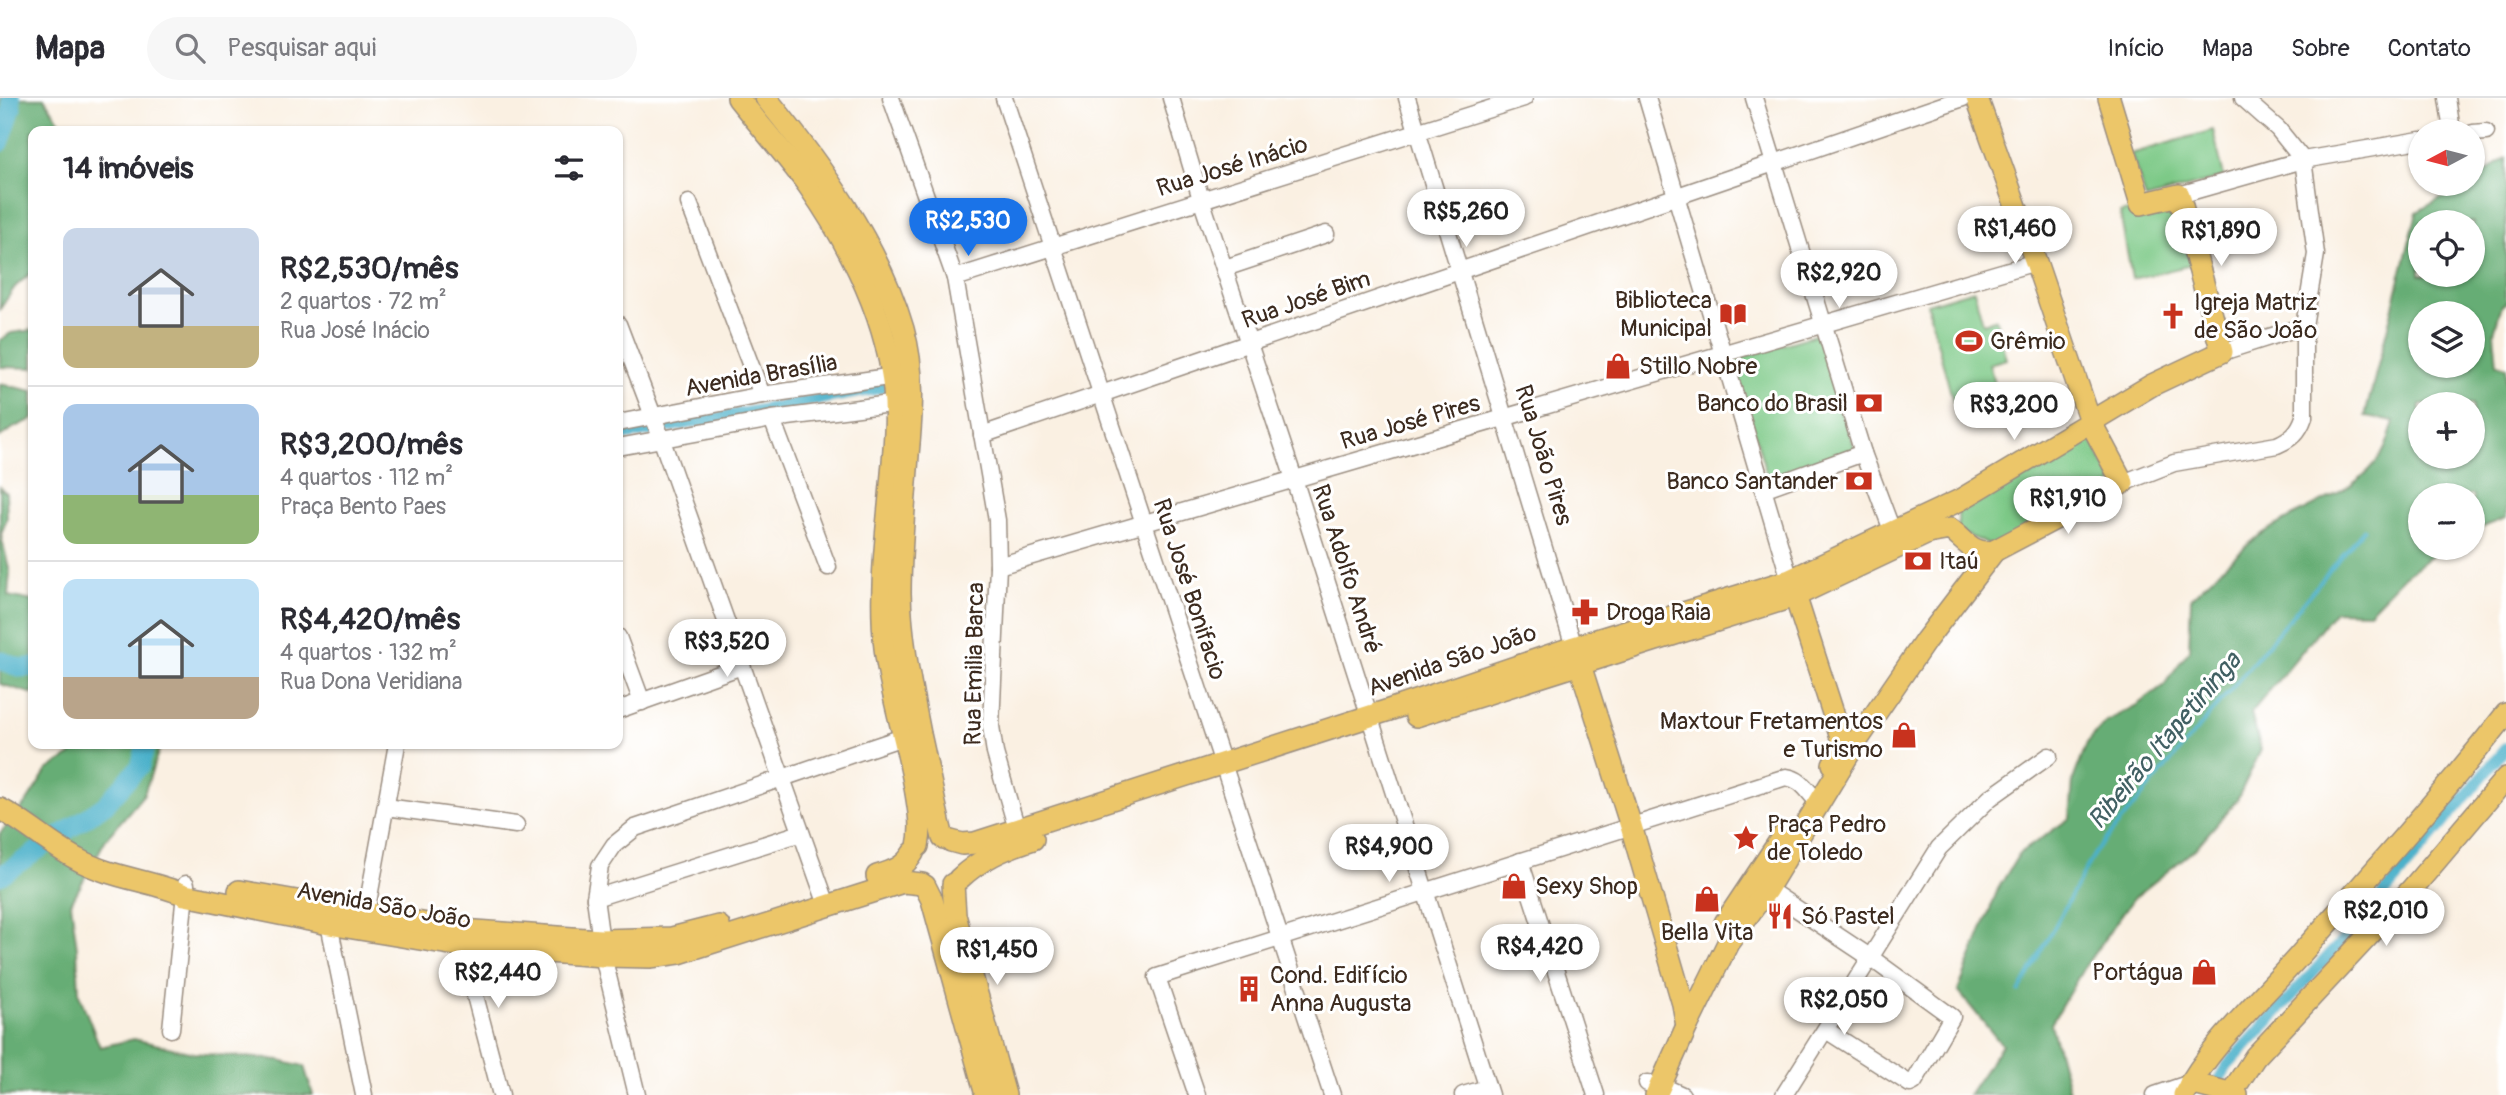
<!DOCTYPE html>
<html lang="pt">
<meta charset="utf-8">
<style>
:root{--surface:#fff;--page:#f7f7f7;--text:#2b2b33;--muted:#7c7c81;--line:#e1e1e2;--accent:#1a73e8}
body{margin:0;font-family:Pangolin,sans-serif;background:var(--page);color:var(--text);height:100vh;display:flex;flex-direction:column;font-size:26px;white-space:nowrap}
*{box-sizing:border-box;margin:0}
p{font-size:23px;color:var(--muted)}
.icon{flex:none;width:38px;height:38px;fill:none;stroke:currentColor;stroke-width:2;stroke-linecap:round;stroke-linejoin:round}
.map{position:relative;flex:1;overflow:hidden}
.side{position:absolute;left:28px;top:28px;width:595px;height:623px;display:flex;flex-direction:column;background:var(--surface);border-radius:14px;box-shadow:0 2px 5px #0004}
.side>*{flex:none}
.needle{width:46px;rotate:263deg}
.tools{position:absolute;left:2408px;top:21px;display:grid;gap:14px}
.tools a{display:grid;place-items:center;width:77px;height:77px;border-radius:50%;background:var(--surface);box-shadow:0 2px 5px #0004;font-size:35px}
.price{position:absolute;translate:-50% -60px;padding:0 16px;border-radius:24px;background:#fff;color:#222;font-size:23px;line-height:46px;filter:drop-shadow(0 2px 4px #0008)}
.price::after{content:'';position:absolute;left:50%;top:42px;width:21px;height:16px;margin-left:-10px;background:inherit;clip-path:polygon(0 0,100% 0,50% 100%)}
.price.current{background:var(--accent);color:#fff}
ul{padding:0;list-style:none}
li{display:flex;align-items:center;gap:21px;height:175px;padding:0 35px}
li+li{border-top:2px solid var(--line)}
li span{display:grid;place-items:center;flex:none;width:196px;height:140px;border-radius:14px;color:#555}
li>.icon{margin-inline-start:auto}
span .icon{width:84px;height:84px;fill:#fffc;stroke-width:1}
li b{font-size:30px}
h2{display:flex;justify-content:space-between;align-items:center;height:84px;padding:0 35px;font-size:30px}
header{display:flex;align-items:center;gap:42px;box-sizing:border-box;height:98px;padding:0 35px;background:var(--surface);border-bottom:2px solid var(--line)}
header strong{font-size:33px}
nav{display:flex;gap:38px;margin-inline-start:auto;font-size:24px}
.search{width:490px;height:63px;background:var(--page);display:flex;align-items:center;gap:18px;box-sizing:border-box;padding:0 24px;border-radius:38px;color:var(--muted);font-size:26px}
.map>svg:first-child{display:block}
.green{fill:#7dc987;stroke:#5c7a52;stroke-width:2}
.forest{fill:#66ad74;stroke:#506c49;stroke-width:2;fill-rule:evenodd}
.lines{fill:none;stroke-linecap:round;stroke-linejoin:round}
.stream{stroke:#4bb1ca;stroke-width:3.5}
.canal{stroke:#4bb1ca;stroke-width:12}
.river{stroke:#4bb1ca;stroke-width:19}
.minor-casing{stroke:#9a8d80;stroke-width:19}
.major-casing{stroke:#9a8d80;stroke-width:24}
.minor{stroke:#fff;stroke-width:16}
.major{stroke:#ecc669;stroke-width:21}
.labels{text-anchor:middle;stroke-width:6;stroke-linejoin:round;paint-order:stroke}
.street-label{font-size:24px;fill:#3b2a1e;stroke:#fff}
.poi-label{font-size:24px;fill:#3b2a1e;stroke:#fff;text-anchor:start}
.water-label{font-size:26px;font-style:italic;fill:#416063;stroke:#fff}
</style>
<header>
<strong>Mapa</strong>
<div class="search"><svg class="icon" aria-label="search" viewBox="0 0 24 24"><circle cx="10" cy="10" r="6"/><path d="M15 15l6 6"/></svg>Pesquisar aqui</div>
<nav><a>Início</a><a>Mapa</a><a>Sobre</a><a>Contato</a></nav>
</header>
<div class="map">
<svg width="2506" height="997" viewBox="0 0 2506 997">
<rect width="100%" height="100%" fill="#fff"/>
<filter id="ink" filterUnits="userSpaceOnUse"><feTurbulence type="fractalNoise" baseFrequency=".0143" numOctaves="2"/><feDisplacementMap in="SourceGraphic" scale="14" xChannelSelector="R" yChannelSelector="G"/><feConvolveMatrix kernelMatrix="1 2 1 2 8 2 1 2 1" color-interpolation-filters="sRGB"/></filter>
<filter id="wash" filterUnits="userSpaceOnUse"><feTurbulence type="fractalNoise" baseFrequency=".00686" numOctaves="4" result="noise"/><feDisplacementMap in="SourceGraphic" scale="28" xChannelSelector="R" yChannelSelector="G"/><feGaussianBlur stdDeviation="1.57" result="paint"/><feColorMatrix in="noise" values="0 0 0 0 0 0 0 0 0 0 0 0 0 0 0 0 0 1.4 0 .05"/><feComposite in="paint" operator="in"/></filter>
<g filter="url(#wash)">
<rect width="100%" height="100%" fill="#faf0e2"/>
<g class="green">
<path d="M2213,32L2224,79L2146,101L2131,56Z"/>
<path d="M2175,103L2192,167L2132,181L2120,115Z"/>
<path d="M1974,192L1983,225L1996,221L2006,261L1989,266L2000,308L1958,322L1927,206Z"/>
<path d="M1818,236L1855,351L1768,381L1733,262Z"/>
<path d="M2087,334L2114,385L1995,450L1958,433V413Z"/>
</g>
<g class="forest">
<path d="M0,0H44L66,33H33V173L15,189L0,211Z"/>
<path d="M2506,60V205L2502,207L2494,234L2497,266L2506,269V420L2473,433V397H2420V450H2442L2404,478L2369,514L2335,513L2251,615L2261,652L2237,702L2195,751L2133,801L2083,871L2051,926L2070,997H1968L2002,947L1958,893L1998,791L2019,756L2070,720L2073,682L2087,645L2105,624L2137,607L2164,587L2189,552L2191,500C2213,479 2235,456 2259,438C2297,410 2360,396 2383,354C2388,345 2391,333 2394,323L2365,318L2417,114L2467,86H2473V83ZM2473,124V177H2420V124ZM2473,215V268H2420V215ZM2473,306V359H2420V306Z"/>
<path d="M33,232V270L0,269V242L11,235Z"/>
<path d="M0,286L33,293V321L15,329L0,339Z"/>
<path d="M0,389L6,395L7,420L1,437L10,474L8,498L33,503V596L0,586Z"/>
<path d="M74,646H161L144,696L106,741L71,805L77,850L79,896L100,949L134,941L193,955L280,962L304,968L313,997H0V735L26,705L47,672L71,657Z"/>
</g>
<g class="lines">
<path class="stream" d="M2019,894L2094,756L2364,431"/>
<g class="canal">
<path d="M618,338L881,290"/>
<path d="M2211,995L2227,968L2360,824L2506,650"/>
</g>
<g class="river">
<path d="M0,45L12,10L11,0"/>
<path d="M0,562L20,570L33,569"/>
<path d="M0,778L105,707L140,668L146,646"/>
</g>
</g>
</g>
<g filter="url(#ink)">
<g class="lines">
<g class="minor-casing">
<g id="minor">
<path d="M891,0L955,180L997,422L998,468L991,628L995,655L1020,742"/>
<path d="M1004,0L1332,997"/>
<path d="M1171,0L1201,101L1294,381L1490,997"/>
<path d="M1407,0L1574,549"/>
<path d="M1647,0L1790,482"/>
<path d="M1754,0L1863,355L1893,435"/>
<path d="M2243,0L2278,31L2303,62"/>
<path d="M2447,0L2452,33"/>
<path d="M2473,35L2486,34"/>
<path d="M2179,97L2303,62L2420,42"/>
<path d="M689,105L762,297"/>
<path d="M1225,170L1326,136"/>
<path d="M955,180L1524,0"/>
<path d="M618,226L655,323L827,807"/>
<path d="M2222,254L2304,228"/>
<path d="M772,321L828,469"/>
<path d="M618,325L762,297L902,277"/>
<path d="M982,337L1963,0"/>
<path d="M618,349L772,321L906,304"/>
<path d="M2123,385L2174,365L2277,347C2291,341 2299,334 2304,319V228L2316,156L2303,62"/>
<path d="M1763,391L1863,355"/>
<path d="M998,468L2036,164"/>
<path d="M618,539L642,604"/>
<path d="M618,612L742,568"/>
<path d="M386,709L516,727"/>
<path d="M1520,763L1596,997"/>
<path d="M1758,790L1767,791L1871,860L1952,919L1914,984L1910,986L1826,932"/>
<path d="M595,800L801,735"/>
<path d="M329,817V826L364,997"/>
<path d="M364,826L397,646"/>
<path d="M462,840V848L501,997"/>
<path d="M171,931L186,786"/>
<path d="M1647,985L1660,987L1682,997"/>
<path d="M637,997L603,858L595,800L600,768L614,747L635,730L903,639"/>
<path d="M1197,997L1157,879L1786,679C1802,681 1807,693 1818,704"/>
<path d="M1463,997L1487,990"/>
<path d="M1784,997L1939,750L1990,700L2049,658"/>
<path d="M2155,997L2190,985"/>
</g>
</g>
<g class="major-casing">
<g id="major">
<path d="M738,0C761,29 786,57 808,87C857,157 900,245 895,333C892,405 877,477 885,550C891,599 908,646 916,695C919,713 922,730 918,748"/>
<path d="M766,0C820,66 879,148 903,231C915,273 912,314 908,357C905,403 900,449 900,495C901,543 911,589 920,636C928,671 934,705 943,740"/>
<path d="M1791,485L1843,646L1841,654L1833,666"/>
<path d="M1575,551L1631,728L1683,906L1687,928"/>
<path d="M1416,618L1795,498L1928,435L1950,431C1965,442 1973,458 1994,453L2123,385L2090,323L2036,164L1977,0"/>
<path d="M0,711C27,725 50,747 77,761C111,780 150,782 185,797L329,826L462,848L603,858L650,859L679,855L903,784L922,786"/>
<path d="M951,743L962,746L975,745L1389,612L1574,549L1790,482L1960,402L2152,287L2222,254L2179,97L2141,106L2109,0"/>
<path d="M877,778C893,773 904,770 913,755"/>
<path d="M959,781C980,761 1005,750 1033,741"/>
<path d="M953,786L955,817L1005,997"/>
<path d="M925,788L932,802L986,997"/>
<path d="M239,793L462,832L600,842L672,840L719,828"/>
<path d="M1725,825L1785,735"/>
<path d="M2190,985L2237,997"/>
<path d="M1656,997L1687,928L1728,845L1767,791L1856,644L1926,542L1994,453"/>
<path d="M2184,997C2209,948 2262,900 2299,858C2369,779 2440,700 2506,616"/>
<path d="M2230,997L2255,959L2411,792L2506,680"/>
</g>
</g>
<use href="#minor" class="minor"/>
<use href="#major" class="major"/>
</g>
</g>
<defs>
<g id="library-bare" transform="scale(2.1)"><path d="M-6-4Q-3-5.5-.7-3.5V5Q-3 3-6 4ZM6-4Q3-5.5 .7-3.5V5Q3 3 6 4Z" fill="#c8321e" stroke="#fff" stroke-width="2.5" paint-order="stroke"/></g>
<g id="church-bare" transform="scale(2.1)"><path d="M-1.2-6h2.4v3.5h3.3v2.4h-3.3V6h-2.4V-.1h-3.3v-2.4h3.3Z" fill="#c8321e" stroke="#fff" stroke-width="2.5" paint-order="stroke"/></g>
<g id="stadium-bare" transform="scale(2.1)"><path d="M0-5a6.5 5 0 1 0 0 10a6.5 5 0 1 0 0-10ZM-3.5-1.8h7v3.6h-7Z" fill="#c8321e" stroke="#fff" stroke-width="2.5" paint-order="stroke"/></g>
<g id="shop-bare" transform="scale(2.1)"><path d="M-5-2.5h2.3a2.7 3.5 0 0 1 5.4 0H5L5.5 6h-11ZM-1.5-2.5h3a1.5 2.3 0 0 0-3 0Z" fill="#c8321e" stroke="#fff" stroke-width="2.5" paint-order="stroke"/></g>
<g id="bank-bare" transform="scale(2.1)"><path d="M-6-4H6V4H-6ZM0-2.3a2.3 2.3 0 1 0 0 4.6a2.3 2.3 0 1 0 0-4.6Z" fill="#c8321e" stroke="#fff" stroke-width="2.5" paint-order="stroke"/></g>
<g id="pharmacy-bare" transform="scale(2.1)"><path d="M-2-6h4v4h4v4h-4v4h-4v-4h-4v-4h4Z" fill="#c8321e" stroke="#fff" stroke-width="2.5" paint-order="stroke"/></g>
<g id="sight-bare" transform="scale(2.1)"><path d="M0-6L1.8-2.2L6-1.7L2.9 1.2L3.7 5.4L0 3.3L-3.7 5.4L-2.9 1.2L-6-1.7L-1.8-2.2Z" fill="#c8321e" stroke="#fff" stroke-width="2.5" paint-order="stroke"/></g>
<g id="restaurant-bare" transform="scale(2.1)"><path d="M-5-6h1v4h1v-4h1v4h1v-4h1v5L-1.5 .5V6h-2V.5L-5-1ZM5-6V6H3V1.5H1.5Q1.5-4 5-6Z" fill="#c8321e" stroke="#fff" stroke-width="2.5" paint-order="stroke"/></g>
<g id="building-bare" transform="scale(2.1)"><path d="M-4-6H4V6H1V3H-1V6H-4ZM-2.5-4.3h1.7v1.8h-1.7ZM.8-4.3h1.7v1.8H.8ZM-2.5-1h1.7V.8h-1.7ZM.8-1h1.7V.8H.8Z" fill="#c8321e" stroke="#fff" stroke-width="2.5" paint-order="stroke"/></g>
</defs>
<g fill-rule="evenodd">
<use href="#library-bare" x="1733" y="216"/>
<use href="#church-bare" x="2173" y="218"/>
<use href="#stadium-bare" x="1969" y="243"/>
<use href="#shop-bare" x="1618" y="268"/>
<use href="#bank-bare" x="1869" y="305"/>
<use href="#bank-bare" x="1859" y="383"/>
<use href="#bank-bare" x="1918" y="463"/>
<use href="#pharmacy-bare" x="1585" y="514"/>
<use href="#shop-bare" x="1904" y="637"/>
<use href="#sight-bare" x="1746" y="740"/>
<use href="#shop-bare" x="1514" y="788"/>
<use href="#shop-bare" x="1707" y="801"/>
<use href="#restaurant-bare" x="1780" y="818"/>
<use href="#shop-bare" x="2204" y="874"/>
<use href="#building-bare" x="1249" y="891"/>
</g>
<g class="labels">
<g class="street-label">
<text transform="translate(1232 68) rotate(-17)" y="8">Rua José Inácio</text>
<text transform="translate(1306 201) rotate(-19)" y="8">Rua José Bim</text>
<text transform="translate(761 277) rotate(-10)" y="8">Avenida Brasília</text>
<text transform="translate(1410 324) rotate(-16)" y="8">Rua José Pires</text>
<text transform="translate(1544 357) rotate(73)" y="8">Rua João Pires</text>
<text transform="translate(1347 471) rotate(72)" y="8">Rua Adolfo André</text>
<text transform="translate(1190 491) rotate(72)" y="8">Rua José Bonifacio</text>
<text transform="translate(1452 562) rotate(-19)" y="8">Avenida São João</text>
<text transform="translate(974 566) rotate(-89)" y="8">Rua Emilia Barca</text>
<text transform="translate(384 807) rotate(10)" y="8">Avenida São João</text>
</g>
<g class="poi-label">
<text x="1712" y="210" text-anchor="end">Biblioteca<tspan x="1712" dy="28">Municipal</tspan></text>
<text x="2194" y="212">Igreja Matriz<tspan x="2194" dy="28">de São João</tspan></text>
<text x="1990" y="251">Grêmio</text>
<text x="1639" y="276">Stillo Nobre</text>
<text x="1848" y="313" text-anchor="end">Banco do Brasil</text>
<text x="1838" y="391" text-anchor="end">Banco Santander</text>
<text x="1939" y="471">Itaú</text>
<text x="1606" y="522">Droga Raia</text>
<text x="1883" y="631" text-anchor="end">Maxtour Fretamentos<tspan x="1883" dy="28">e Turismo</tspan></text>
<text x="1767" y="734">Praça Pedro<tspan x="1767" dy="28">de Toledo</tspan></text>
<text x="1535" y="796">Sexy Shop</text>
<text x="1801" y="826">Só Pastel</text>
<text x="1707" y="842" text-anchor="middle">Bella Vita</text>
<text x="2183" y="882" text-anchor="end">Portágua</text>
<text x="1270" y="885">Cond. Edifício<tspan x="1270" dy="28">Anna Augusta</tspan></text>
</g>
<g class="water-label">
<text transform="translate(2164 642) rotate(-50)" y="9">Ribeirão Itapetininga</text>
</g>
</g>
</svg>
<div class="tools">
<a><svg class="needle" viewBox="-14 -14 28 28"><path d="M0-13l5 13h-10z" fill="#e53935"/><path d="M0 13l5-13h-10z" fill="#7c7c81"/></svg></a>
<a><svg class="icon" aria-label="locate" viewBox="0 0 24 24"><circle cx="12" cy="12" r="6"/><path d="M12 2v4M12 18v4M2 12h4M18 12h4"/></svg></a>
<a><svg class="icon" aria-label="layers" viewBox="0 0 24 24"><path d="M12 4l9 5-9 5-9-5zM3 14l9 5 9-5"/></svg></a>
<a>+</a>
<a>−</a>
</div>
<b class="price" style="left:1466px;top:151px">R$5,260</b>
<b class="price current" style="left:968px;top:160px">R$2,530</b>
<b class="price" style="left:2015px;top:168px">R$1,460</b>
<b class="price" style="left:2221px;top:170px">R$1,890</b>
<b class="price" style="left:1839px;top:212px">R$2,920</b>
<b class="price" style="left:2014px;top:344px">R$3,200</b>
<b class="price" style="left:2068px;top:438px">R$1,910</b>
<b class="price" style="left:727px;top:581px">R$3,520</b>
<b class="price" style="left:1389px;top:786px">R$4,900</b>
<b class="price" style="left:2386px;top:850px">R$2,010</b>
<b class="price" style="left:1540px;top:886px">R$4,420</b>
<b class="price" style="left:997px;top:889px">R$1,450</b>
<b class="price" style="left:498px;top:912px">R$2,440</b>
<b class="price" style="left:1844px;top:939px">R$2,050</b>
<section class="side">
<h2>14 imóveis<svg class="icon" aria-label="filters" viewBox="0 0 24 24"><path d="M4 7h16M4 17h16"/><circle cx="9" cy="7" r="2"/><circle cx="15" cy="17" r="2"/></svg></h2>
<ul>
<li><span style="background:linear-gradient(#c9d6e8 70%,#c2b280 0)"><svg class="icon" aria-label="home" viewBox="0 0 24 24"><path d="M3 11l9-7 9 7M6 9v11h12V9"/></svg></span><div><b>R$2,530/mês</b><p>2 quartos · 72 m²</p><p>Rua José Inácio</p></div></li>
<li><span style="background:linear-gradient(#a9c7e8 65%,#8fb573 0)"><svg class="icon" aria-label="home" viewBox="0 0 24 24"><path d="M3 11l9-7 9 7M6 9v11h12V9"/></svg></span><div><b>R$3,200/mês</b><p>4 quartos · 112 m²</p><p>Praça Bento Paes</p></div></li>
<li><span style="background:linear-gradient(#bfe0f5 70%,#b9a48a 0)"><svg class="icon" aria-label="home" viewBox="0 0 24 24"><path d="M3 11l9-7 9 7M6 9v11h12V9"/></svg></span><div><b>R$4,420/mês</b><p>4 quartos · 132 m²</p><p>Rua Dona Veridiana</p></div></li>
</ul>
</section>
</div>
